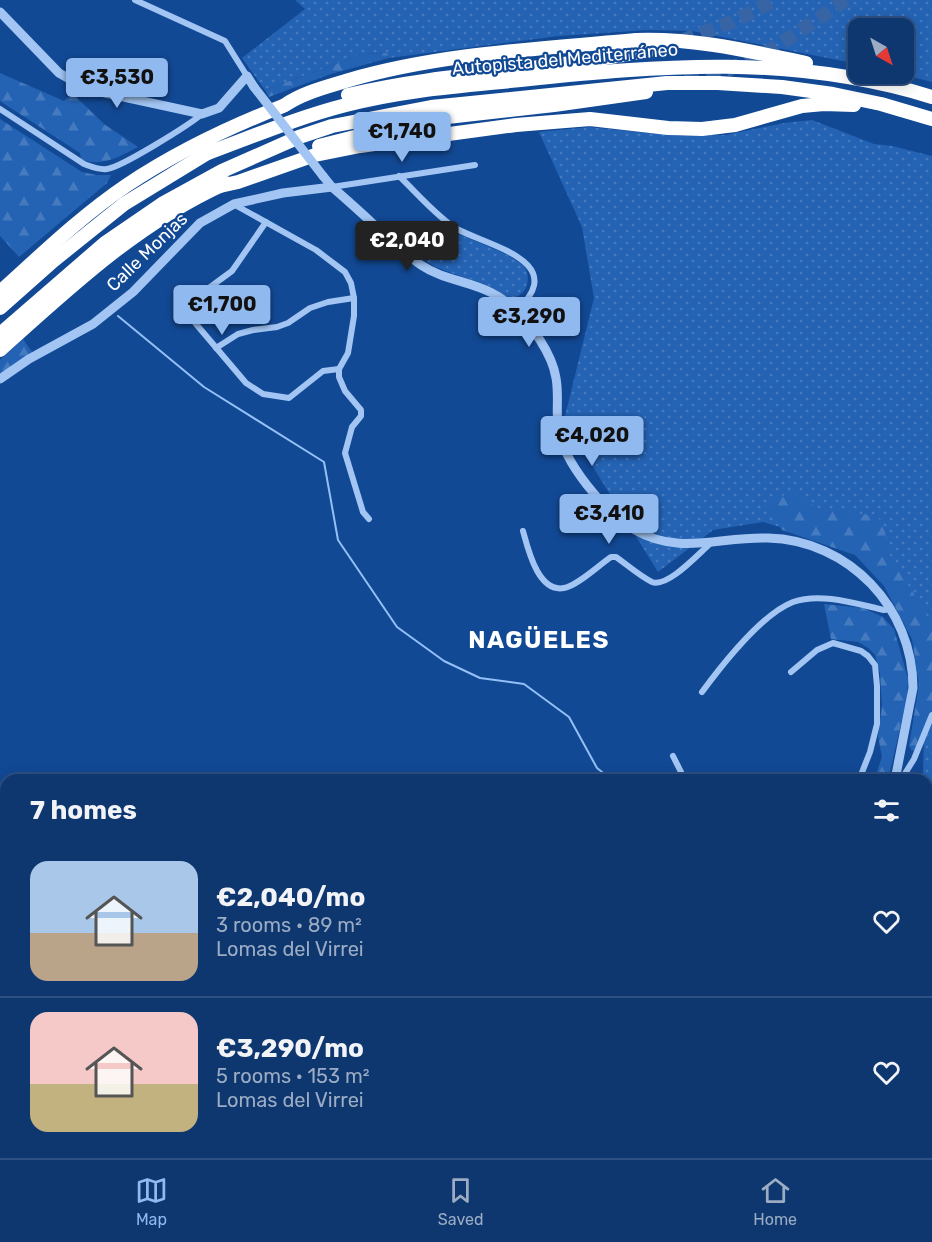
<!DOCTYPE html>
<meta charset="utf-8">
<style>
:root{--surface:#0e3770;--page:#173f75;--text:#f1f3f6;--muted:#9bacc3;--line:#2e5183;--accent:#90b9f0}
body{margin:0;font-family:Rubik,sans-serif;background:var(--page);color:var(--text);height:100vh;display:flex;flex-direction:column;font-size:22px;white-space:nowrap}
*{box-sizing:border-box;margin:0}
p{font-size:20px;color:var(--muted)}
.icon{flex:none;width:33px;height:33px;fill:none;stroke:currentColor;stroke-width:2;stroke-linecap:round;stroke-linejoin:round}
.map{position:relative;flex:1;overflow:hidden}
.details{position:absolute;left:0px;top:774px;width:933px;height:384px;display:flex;flex-direction:column;background:var(--surface);border-radius:18px 18px 0 0;box-shadow:0 3px 15px #0003,0 0 0 2px var(--line)}
.details>*{flex:none}
.needle{width:39px;rotate:141deg}
.buttons{position:absolute;left:848px;top:18px;display:grid;gap:12px}
.buttons a{display:grid;place-items:center;width:66px;height:66px;border-radius:12px;background:var(--surface);box-shadow:0 3px 15px #0003,0 0 0 2px var(--line);font-size:30px}
.price{position:absolute;translate:-50% -51px;padding:0 14px;border-radius:6px;background:var(--accent);color:#111;font-size:20px;line-height:39px;filter:drop-shadow(0 2px 3px #0008)}
.price::after{content:'';position:absolute;left:50%;top:36px;width:18px;height:14px;margin-left:-9px;background:inherit;clip-path:polygon(0 0,100% 0,50% 100%)}
.price.on{background:#222;color:#fff}
ul{padding:0;list-style:none}
li{display:flex;align-items:center;gap:18px;height:150px;padding:0 30px}
li+li{border-top:2px solid var(--line)}
li span{display:grid;place-items:center;flex:none;width:168px;height:120px;border-radius:18px;color:#555}
li>.icon{margin-inline-start:auto}
span .icon{width:72px;height:72px;fill:#fffc;stroke-width:1}
li b{font-size:26px}
h2{display:flex;justify-content:space-between;align-items:center;height:72px;padding:0 30px;font-size:26px}
.tab-bar{display:flex;justify-content:space-around;align-items:center;height:84px;border-top:2px solid var(--line);background:var(--surface);font-size:16px;color:var(--muted)}
.tab-bar a{display:grid;justify-items:center;gap:3px}
.tab-bar .on{color:var(--accent)}
.map>svg:first-child{display:block}
.grass{fill:url(#grass-dots)}
.forest{fill:url(#forest-firs)}
.lines{fill:none;stroke-linecap:round;stroke-linejoin:round}
.stream{stroke:#93c0f6;stroke-width:2}
.motorway-tunnel{stroke:#3664a5;stroke-width:14;stroke-dasharray:14 7;stroke-linecap:butt}
.minor{stroke:#a2c5f3;stroke-width:6}
.tertiary{stroke:#a2c5f3;stroke-width:9}
.motorway{stroke:#fff;stroke-width:14}
.tertiary-bridge{stroke:#a2c5f3;stroke-width:9}
.labels{text-anchor:middle;stroke-width:4.5;stroke-linejoin:round;paint-order:stroke}
.street-label{font-size:18px;fill:#fff;stroke:#124995}
.district-label{font-size:24px;font-weight:bold;letter-spacing:1.5px;fill:#fff;stroke:#124995}
</style>
<div class="map">
<svg width="932" height="1158" viewBox="0 0 932 1158">
<defs>
<pattern id="grass-dots" width="8" height="8" patternUnits="userSpaceOnUse" patternTransform="scale(1.5)"><rect width="8" height="8" fill="#2463b4"/><path d="M2 2h.1M6 6h.1" fill="none" stroke="#457abf" stroke-width="1.8" stroke-linecap="round"/></pattern>
<pattern id="forest-firs" width="22" height="20" patternUnits="userSpaceOnUse" patternTransform="scale(1.5)"><rect width="22" height="20" fill="#2463b4"/><path d="M5 1l3.5 6h-7zM16 11l3.5 6h-7z" fill="#457abf"/></pattern>
</defs>
<rect width="100%" height="100%" fill="#124995"/>
<g class="grass">
<path d="M295,0H932V82L900,74H903V28H858V64L692,31L647,30L559,36L389,58L387,53L363,54L265,90L242,58L305,9Z"/>
<path d="M812,120L874,144L892,146L932,156V1032L927,1030V780H919L923,773L927,637L872,555L763,522L713,530L658,572L564,420L594,298L582,227L539,132L589,127L679,136L725,135L784,123Z"/>
<path d="M449,230C466,238 516,255 525,268C528,273 529,281 526,287C524,294 515,299 508,299C487,278 452,278 427,262Z"/>
</g>
<g class="forest">
<path d="M387,53L389,58L331,74L269,97L265,90L363,54Z"/>
<path d="M0,73L64,101L72,93L104,124L138,147C120,156 101,168 81,159L80,153L0,101Z"/>
<path d="M0,119L82,172L97,175H111L107,183L19,257L0,236Z"/>
<path d="M23,339L32,352L0,374V360Z"/>
<path d="M793,492L817,508L878,516L885,532L889,553L932,624V706L916,749L912,751L909,746L919,685L912,639L884,586L855,555L782,530L764,503Z"/>
<path d="M824,604L863,608L883,617L894,629L908,679L907,698L888,780H874L882,757L878,736L882,706L880,673L875,655L868,648L858,642L831,639Z"/>
</g>
<g class="lines">
<path class="stream" d="M118,316L204,387L324,462L338,540L397,627L444,661L480,678L524,684L569,717L597,768L612,780"/>
<g class="motorway-tunnel">
<path d="M681,41L732,22L775,0"/>
<path d="M686,81L729,69L771,50L846,0"/>
</g>
<g class="minor">
<path d="M135,0L225,41L247,76"/>
<path d="M0,109L84,164C92,167 99,170 107,169C122,167 189,125 202,114"/>
<path d="M399,176C415,191 438,218 457,229C489,246 571,262 516,311"/>
<path d="M332,187L475,165"/>
<path d="M235,205L316,250L345,272L351,283L354,298V316L348,353L339,369V377L345,391L361,410V416L352,427L345,453L363,512L369,519"/>
<path d="M266,222L232,271L194,299L190,309V315L196,324L246,383L263,394L289,398L323,371L339,369"/>
<path d="M216,348L238,334L253,330L277,327L288,323L310,308L328,302L354,298"/>
<path d="M523,531C528,549 538,593 564,588C577,586 599,565 611,557H616C626,564 641,577 652,582C668,588 699,553 711,543"/>
<path d="M791,672L817,650L833,643L861,651L868,656L875,665L877,686V724L870,752L859,780"/>
<path d="M702,692C722,665 762,614 793,602C821,592 857,604 884,610L891,609"/>
<path d="M673,756L685,780"/>
<path d="M901,780L914,759L932,715"/>
<path d="M927,1040L932,1042"/>
<path d="M927,1109H932"/>
<path d="M77,1152L84,1156L95,1152"/>
<path d="M547,1152L549,1158"/>
<path d="M824,1152L826,1158"/>
<path d="M0,1154L5,1158"/>
<path d="M759,1158L762,1152"/>
</g>
<g class="tertiary">
<path d="M0,12L59,73L87,89L202,114L219,108L247,76L254,87"/>
<path d="M323,176L332,187C352,204 371,222 390,239C400,247 410,258 421,265C443,280 469,281 492,293C511,302 529,323 540,340C547,351 554,365 556,378C559,394 556,411 558,427C563,463 605,512 635,530C679,556 721,536 768,538C849,540 913,608 913,688L895,780"/>
<path d="M0,379L29,359L93,324L133,292L200,223L234,204L283,193L332,187"/>
<path d="M628,1158L634,1152"/>
</g>
<g class="motorway">
<path d="M348,95C449,71 553,71 654,49"/>
<path d="M285,105C304,92 327,87 349,80C442,53 541,49 636,40C695,38 749,51 806,63"/>
<path d="M403,122L554,105L646,92"/>
<path d="M319,146L390,128L412,120"/>
<path d="M208,153C254,136 299,117 346,105C403,90 463,86 521,80C663,65 793,54 932,97"/>
<path d="M220,186L238,182L315,155L360,146L516,125L590,119L668,128L702,129L735,125L802,106L824,104L854,105"/>
<path d="M0,292C41,255 81,216 127,185C175,153 229,127 283,106"/>
<path d="M0,308L53,261L124,204L214,149"/>
<path d="M0,334L105,243L162,204L222,171L299,137L332,126L431,107L667,83H718L782,87L833,94L881,104L932,119"/>
<path d="M0,350C70,287 139,222 226,183"/>
</g>
<path class="tertiary-bridge" d="M254,87L323,176"/>
</g>
<g class="labels">
<g class="street-label">
<text transform="translate(565 59) rotate(-5)" y="6">Autopista del Mediterráneo</text>
<text transform="translate(147 252) rotate(-44)" y="6">Calle Monjas</text>
</g>
<g class="district-label">
<text x="539" y="648">NAGÜELES</text>
</g>
</g>
</svg>
<div class="buttons">
<a><svg class="needle" viewBox="-14 -14 28 28"><path d="M0-13l5 13h-10z" fill="#e53935"/><path d="M0 13l5-13h-10z" fill="#9bacc3"/></svg></a>
</div>
<b class="price" style="left:117px;top:109px">€3,530</b>
<b class="price" style="left:402px;top:163px">€1,740</b>
<b class="price on" style="left:407px;top:272px">€2,040</b>
<b class="price" style="left:222px;top:336px">€1,700</b>
<b class="price" style="left:529px;top:348px">€3,290</b>
<b class="price" style="left:592px;top:467px">€4,020</b>
<b class="price" style="left:609px;top:545px">€3,410</b>
<section class="details">
<h2>7 homes<svg class="icon" aria-label="filters" viewBox="0 0 24 24"><path d="M4 7h16M4 17h16"/><circle cx="9" cy="7" r="2"/><circle cx="15" cy="17" r="2"/></svg></h2>
<ul>
<li><span style="background:linear-gradient(#a9c7e8 60%,#b9a48a 0)"><svg class="icon" aria-label="home" viewBox="0 0 24 24"><path d="M3 11l9-7 9 7M6 9v11h12V9"/></svg></span><div><b>€2,040/mo</b><p>3 rooms · 89 m²</p><p>Lomas del Virrei</p></div><svg class="icon" aria-label="heart" viewBox="0 0 24 24"><path d="M12 20l-8-8c-3-5 5-10 8-4 3-6 11-1 8 4z"/></svg></li>
<li><span style="background:linear-gradient(#f6c9c9 60%,#c2b280 0)"><svg class="icon" aria-label="home" viewBox="0 0 24 24"><path d="M3 11l9-7 9 7M6 9v11h12V9"/></svg></span><div><b>€3,290/mo</b><p>5 rooms · 153 m²</p><p>Lomas del Virrei</p></div><svg class="icon" aria-label="heart" viewBox="0 0 24 24"><path d="M12 20l-8-8c-3-5 5-10 8-4 3-6 11-1 8 4z"/></svg></li>
</ul>
</section>
</div>
<nav class="tab-bar">
<a class="on"><svg class="icon" aria-label="map" viewBox="0 0 24 24"><path d="M3 6l6-2 6 2 6-2v14l-6 2-6-2-6 2zM9 4v14M15 6v14"/></svg>Map</a>
<a><svg class="icon" aria-label="saved" viewBox="0 0 24 24"><path d="M7 4h10v16l-5-4-5 4z"/></svg>Saved</a>
<a><svg class="icon" aria-label="home" viewBox="0 0 24 24"><path d="M3 11l9-7 9 7M6 9v11h12V9"/></svg>Home</a>
</nav>
